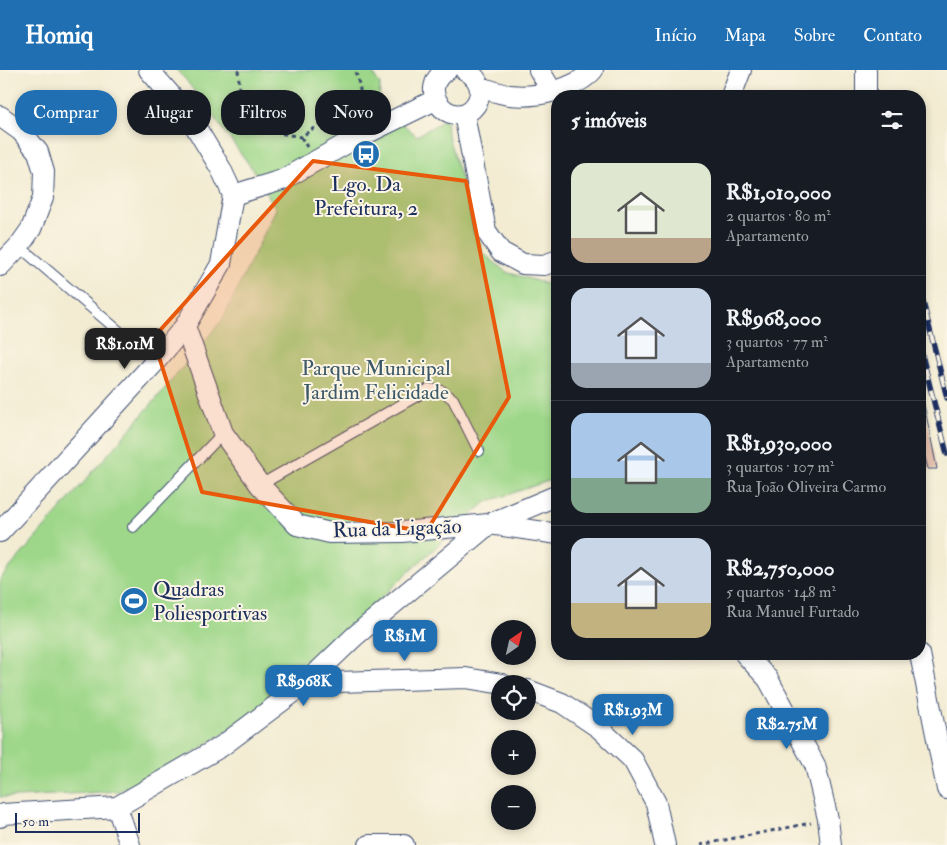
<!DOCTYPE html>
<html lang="pt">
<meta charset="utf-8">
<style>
:root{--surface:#171b24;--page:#20242c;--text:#f1f3f6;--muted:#9ea1a6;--line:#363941;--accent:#1f6fb2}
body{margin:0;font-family:"IM FELL Double Pica",serif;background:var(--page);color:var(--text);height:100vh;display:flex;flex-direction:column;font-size:19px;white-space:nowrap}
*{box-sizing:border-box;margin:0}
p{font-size:16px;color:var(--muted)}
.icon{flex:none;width:28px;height:28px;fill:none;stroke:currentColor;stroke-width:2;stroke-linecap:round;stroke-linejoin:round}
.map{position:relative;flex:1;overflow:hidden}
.drawer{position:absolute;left:551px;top:20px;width:375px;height:570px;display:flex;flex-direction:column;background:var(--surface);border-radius:20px;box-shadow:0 2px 8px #0003}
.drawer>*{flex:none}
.banner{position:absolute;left:15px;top:20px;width:461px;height:45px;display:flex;gap:10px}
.needle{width:32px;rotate:34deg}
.tools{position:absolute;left:491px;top:550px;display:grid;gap:10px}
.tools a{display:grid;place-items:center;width:45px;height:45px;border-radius:50%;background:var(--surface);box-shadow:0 2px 8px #0003;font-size:25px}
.scale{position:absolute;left:15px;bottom:12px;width:125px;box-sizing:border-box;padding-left:5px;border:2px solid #1b2f5e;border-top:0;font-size:14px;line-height:18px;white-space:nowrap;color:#1b2f5e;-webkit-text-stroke:4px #fcf5e5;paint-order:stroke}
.price{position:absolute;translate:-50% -42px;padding:0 11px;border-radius:10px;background:var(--accent);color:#fff;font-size:16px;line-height:32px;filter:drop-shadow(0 1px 2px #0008)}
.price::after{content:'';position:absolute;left:50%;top:30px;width:15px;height:11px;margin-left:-8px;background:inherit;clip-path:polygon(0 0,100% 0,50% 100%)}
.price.active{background:#222;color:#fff}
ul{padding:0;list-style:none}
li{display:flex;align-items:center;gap:15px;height:125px;padding:0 20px}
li+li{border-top:1px solid var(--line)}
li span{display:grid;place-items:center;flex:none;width:140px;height:100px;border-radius:15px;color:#555}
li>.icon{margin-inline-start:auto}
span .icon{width:60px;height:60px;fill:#fffc;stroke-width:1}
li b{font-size:21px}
h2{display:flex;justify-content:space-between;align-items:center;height:60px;padding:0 20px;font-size:21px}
.chip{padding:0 18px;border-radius:20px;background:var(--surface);box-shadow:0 2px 8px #0003;font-size:18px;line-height:45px}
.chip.active{background:var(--accent);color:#fff}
header{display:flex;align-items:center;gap:30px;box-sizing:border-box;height:70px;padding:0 25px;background:var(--accent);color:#fff}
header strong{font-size:24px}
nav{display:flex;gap:28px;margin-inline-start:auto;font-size:18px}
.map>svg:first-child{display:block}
.green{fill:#9ed789;stroke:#5c8374}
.building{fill:#deb19c}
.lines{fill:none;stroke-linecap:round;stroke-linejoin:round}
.lane-casing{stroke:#3b4b70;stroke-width:12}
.street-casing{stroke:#3b4b70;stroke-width:22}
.path{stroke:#3b4b70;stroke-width:3;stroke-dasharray:4 4;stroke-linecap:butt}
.lane{stroke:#fff;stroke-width:10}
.street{stroke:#fff;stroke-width:20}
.rail-casing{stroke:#1b2f5e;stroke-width:5.5}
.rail{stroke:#fcf5e5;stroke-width:4;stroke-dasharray:11;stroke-linecap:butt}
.marked{fill:#e8590c;fill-opacity:0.2;stroke:#e8590c;stroke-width:4;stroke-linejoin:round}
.labels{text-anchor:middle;stroke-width:4;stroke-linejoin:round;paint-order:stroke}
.poi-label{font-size:21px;fill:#1b2f5e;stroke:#fcf5e5}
.park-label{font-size:21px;fill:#3c5969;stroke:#fcf5e5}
.street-label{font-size:21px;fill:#1b2f5e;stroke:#fcf5e5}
</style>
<header>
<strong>Homiq</strong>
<nav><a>Início</a><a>Mapa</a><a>Sobre</a><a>Contato</a></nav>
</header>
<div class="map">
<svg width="947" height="775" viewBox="0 0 947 775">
<rect width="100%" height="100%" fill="#fcf5e5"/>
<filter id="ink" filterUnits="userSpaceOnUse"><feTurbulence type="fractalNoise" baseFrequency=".02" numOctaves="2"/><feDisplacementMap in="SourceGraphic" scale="10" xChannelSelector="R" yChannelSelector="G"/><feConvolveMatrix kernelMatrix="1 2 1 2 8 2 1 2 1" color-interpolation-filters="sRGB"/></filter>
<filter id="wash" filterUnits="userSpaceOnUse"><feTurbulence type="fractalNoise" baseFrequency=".0096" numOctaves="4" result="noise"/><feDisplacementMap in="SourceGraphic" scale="20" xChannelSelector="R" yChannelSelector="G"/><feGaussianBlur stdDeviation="1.12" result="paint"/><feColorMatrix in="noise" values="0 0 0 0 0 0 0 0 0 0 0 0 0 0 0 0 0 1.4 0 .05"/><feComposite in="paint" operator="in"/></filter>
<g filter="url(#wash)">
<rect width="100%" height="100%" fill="#f3ecd3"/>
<path class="green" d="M176,0H371L380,15L379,34L417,66L446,49L447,63L483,183L506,202L547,214H557V408L486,432L404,506L348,561L278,627L181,691L119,721L18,727H0V509L156,329L223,249L276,139L254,101L186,10Z"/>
<g id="blocks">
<path class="building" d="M920,319H921L937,399H928L920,368Z"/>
</g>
</g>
<g filter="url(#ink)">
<use href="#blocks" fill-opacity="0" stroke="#3b4b70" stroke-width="1"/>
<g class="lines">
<g class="lane-casing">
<g id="lane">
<path d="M19,176L155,292"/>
<path d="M260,415L429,319L442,321L453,329L479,381"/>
<path d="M133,457L223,363"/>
</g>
</g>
<g class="street-casing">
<g id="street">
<path d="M447,0C415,19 449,59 472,39C477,34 480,28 480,21C480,12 473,4 465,0"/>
<path d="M539,0L552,21"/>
<path d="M480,17C490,20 500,24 510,25C536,28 575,20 593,0"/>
<path d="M731,26L741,0"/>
<path d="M866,26V0"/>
<path d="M464,44L486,161L501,182L523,194L544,195L558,190"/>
<path d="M0,46L21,61L38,82L44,102L43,128L31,159L19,176L0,196"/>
<path d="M233,125L282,110L349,72L435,30"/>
<path d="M185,256L223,363L260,415L297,455L330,463L402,462L489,454L558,464"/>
<path d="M0,462L155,292L185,256L221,194L233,125L221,99L189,46L149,0"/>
<path d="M745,584L768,609L815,695L828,749L831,775"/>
<path d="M920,584L947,719"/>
<path d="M306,613L466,608L502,614"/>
<path d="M528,620L562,633L599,658L633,690L656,733L665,775"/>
<path d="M117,737L130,775"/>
<path d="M0,747L3,744L117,737L222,676L306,613L355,566L489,454L558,425"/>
<path d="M369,775H404"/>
</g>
</g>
<g class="path">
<path d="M238,0L243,56L301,67L361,25L357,5L352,0"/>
<path d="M301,67L307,77"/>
<path d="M700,775L811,753"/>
</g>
<use href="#lane" class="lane"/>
<use href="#street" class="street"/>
<g class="rail-casing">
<g id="rail">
<path d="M920,220L947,328"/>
<path d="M920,277L947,384"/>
</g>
</g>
<use href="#rail" class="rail"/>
</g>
</g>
<path class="marked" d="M313,91L466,111L509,327L426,462L202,422L153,268Z"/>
<defs>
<g id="bus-disc" transform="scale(1.4375)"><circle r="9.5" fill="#1f6fb2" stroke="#fcf5e5"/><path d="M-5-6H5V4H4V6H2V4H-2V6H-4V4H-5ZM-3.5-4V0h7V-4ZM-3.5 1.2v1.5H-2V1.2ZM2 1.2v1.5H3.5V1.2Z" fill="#fff"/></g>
<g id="stadium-disc" transform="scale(1.4375)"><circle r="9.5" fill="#1f6fb2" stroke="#fcf5e5"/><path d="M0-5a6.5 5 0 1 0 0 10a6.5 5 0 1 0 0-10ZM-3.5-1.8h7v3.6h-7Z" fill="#fff"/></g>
</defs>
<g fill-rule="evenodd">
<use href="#bus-disc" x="366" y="84"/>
<use href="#stadium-disc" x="134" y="531"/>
</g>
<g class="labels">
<g class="poi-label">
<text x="366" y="121">Lgo. Da<tspan x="366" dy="24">Prefeitura, 2</tspan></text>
<text x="153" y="526" text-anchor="start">Quadras<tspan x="153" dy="24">Poliesportivas</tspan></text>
</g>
<g class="park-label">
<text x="376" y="305">Parque Municipal<tspan x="376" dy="24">Jardim Felicidade</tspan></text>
</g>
<g class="street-label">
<text transform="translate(397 458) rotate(-2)" y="7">Rua da Ligação</text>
</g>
</g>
</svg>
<div class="tools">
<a><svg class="needle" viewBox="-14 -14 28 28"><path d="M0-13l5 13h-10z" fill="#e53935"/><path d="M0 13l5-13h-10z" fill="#9ea1a6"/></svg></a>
<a><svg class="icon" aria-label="locate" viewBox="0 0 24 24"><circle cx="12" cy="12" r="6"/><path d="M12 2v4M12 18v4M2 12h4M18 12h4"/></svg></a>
<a>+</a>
<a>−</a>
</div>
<div class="scale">50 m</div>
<b class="price active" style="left:125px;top:300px">R$1.01M</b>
<b class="price" style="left:405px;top:592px">R$1M</b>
<b class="price" style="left:304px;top:637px">R$968K</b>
<b class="price" style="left:633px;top:666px">R$1.93M</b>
<b class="price" style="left:787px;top:680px">R$2.75M</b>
<div class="banner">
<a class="chip active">Comprar</a>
<a class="chip">Alugar</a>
<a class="chip">Filtros</a>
<a class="chip">Novo</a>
</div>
<section class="drawer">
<h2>5 imóveis<svg class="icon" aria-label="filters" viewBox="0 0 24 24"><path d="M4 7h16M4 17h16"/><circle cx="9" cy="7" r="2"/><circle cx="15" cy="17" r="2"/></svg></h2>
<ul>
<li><span style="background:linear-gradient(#dfe7d0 75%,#b9a48a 0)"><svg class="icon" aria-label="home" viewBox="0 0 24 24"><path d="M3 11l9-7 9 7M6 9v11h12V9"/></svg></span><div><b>R$1,010,000</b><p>2 quartos · 80 m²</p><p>Apartamento</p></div></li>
<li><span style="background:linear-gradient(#c9d6e8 75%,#9aa5b1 0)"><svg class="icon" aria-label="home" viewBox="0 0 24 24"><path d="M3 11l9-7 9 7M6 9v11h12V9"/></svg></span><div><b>R$968,000</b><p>3 quartos · 77 m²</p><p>Apartamento</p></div></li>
<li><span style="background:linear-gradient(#a9c7e8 65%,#7fa58c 0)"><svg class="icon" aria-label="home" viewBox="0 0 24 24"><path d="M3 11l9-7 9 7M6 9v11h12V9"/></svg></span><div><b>R$1,930,000</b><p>3 quartos · 107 m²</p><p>Rua João Oliveira Carmo</p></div></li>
<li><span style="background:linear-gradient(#c9d6e8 65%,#c2b280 0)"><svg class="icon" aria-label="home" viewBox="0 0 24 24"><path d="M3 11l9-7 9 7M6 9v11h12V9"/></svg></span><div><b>R$2,750,000</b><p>5 quartos · 148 m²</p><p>Rua Manuel Furtado</p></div></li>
</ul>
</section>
</div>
